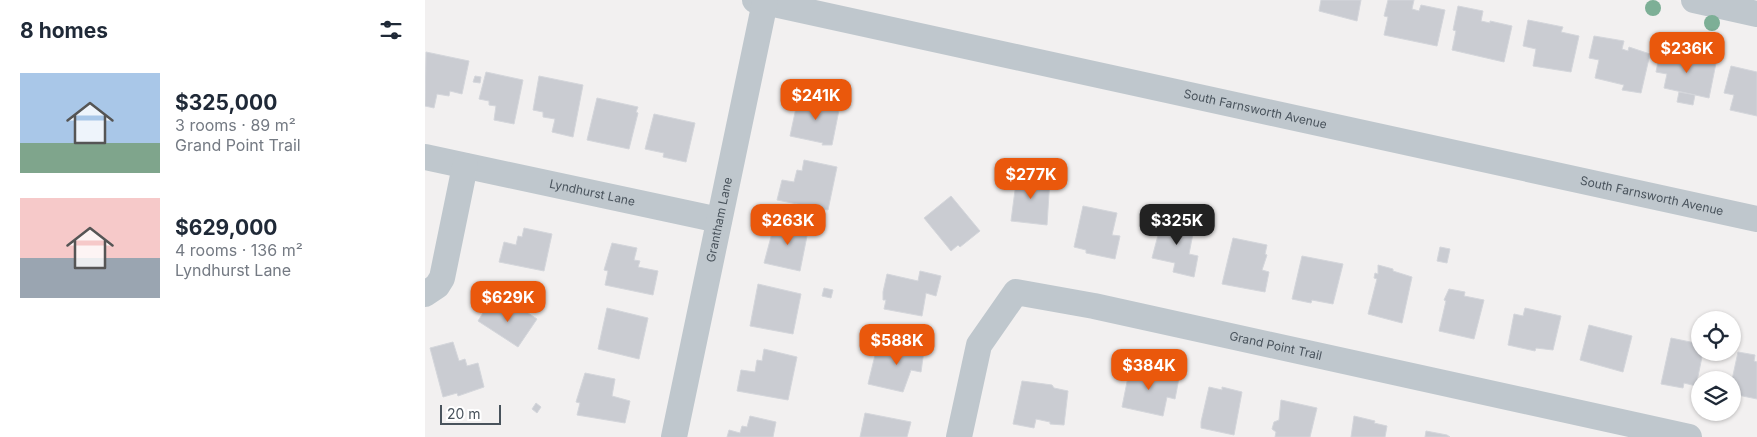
<!DOCTYPE html>
<meta charset="utf-8">
<style>
:root{--surface:#fff;--page:#f2f2f3;--text:#1f2937;--muted:#747a83;--accent:#ea580c}
body{margin:0;font-family:Inter,sans-serif;background:var(--page);color:var(--text);height:100vh;display:flex;flex-direction:column;font-size:19px;white-space:nowrap}
*{box-sizing:border-box;margin:0}
p{font-size:16px;color:var(--muted)}
.icon{flex:none;width:28px;height:28px;fill:none;stroke:currentColor;stroke-width:2;stroke-linecap:round;stroke-linejoin:round}
.map{position:relative;flex:1;overflow:hidden}
.side{display:flex;flex-direction:column;background:var(--surface);width:425px}
.side>*{flex:none}
.controls{position:absolute;left:1266px;top:311px;display:grid;gap:10px}
.controls a{display:grid;place-items:center;width:50px;height:50px;border-radius:50%;background:var(--surface);box-shadow:0 1px 4px #0004;font-size:25px}
.scale{position:absolute;left:15px;bottom:12px;width:61px;box-sizing:border-box;padding-left:5px;border:2px solid #49535c;border-top:0;font-size:14px;line-height:18px;white-space:nowrap;color:#49535c;-webkit-text-stroke:4px #fff;paint-order:stroke}
.price{position:absolute;translate:-50% -42px;padding:0 11px;border-radius:10px;background:var(--accent);color:#fff;font-size:16px;line-height:32px;filter:drop-shadow(0 1px 2px #0008)}
.price::after{content:'';position:absolute;left:50%;top:30px;width:15px;height:11px;margin-left:-8px;background:inherit;clip-path:polygon(0 0,100% 0,50% 100%)}
.price.on{background:#222;color:#fff}
ul{padding:0;list-style:none}
li{display:flex;align-items:center;gap:15px;height:125px;padding:0 20px}
li span{display:grid;place-items:center;flex:none;width:140px;height:100px;border-radius:0px;color:#555}
li>.icon{margin-inline-start:auto}
span .icon{width:60px;height:60px;fill:#fffc;stroke-width:1}
li b{font-size:21px}
h2{display:flex;justify-content:space-between;align-items:center;height:60px;padding:0 20px;font-size:21px}
main{display:flex;flex:1;min-height:0}
.map>svg:first-child{display:block}
.building{fill:#caccd2;stroke:#d4d6db}
.lines{fill:none;stroke-linecap:round;stroke-linejoin:round}
.minor{stroke:#bfc7cd;stroke-width:26}
.tree{fill:#7daf96}
.labels{text-anchor:middle;stroke-width:4;stroke-linejoin:round;paint-order:stroke}
.street-label{font-size:12px;fill:#49535c;stroke:#fff}
</style>
<main>
<section class="side">
<h2>8 homes<svg class="icon" aria-label="filters" viewBox="0 0 24 24"><path d="M4 7h16M4 17h16"/><circle cx="9" cy="7" r="2"/><circle cx="15" cy="17" r="2"/></svg></h2>
<ul>
<li><span style="background:linear-gradient(#a9c7e8 70%,#7fa58c 0)"><svg class="icon" aria-label="home" viewBox="0 0 24 24"><path d="M3 11l9-7 9 7M6 9v11h12V9"/></svg></span><div><b>$325,000</b><p>3 rooms · 89 m²</p><p>Grand Point Trail</p></div></li>
<li><span style="background:linear-gradient(#f6c9c9 60%,#9aa5b1 0)"><svg class="icon" aria-label="home" viewBox="0 0 24 24"><path d="M3 11l9-7 9 7M6 9v11h12V9"/></svg></span><div><b>$629,000</b><p>4 rooms · 136 m²</p><p>Lyndhurst Lane</p></div></li>
</ul>
</section>
<div class="map">
<svg width="1332" height="437" viewBox="0 0 1332 437">
<rect width="100%" height="100%" fill="#f2f0f0"/>
<g class="building">
<path d="M896,0H936L932,21L894,11Z"/>
<path d="M963,0H989L987,9L994,11L996,5L1020,10L1012,46L959,35L963,17L959,16Z"/>
<path d="M1033,6L1058,11L1056,21L1065,23V21L1087,26L1079,62L1027,50L1031,31L1028,30Z"/>
<path d="M1103,20L1138,27L1136,32L1154,36L1146,72L1108,66L1111,49L1098,46Z"/>
<path d="M1169,36L1199,41L1197,49L1203,51L1204,47L1225,54L1216,93L1197,90L1199,85L1170,78L1174,60L1164,58Z"/>
<path d="M1235,51L1291,63L1284,98L1239,88L1242,74L1231,72Z"/>
<path d="M1,52L44,61L37,94L25,91L24,96L12,94L9,108L0,106Z"/>
<path d="M1306,66L1332,72V116L1305,110L1309,95L1299,93Z"/>
<path d="M61,72L98,80L89,124L69,120L71,106L64,105V101L54,99Z"/>
<path d="M50,76L56,77L55,83L48,82Z"/>
<path d="M114,76L158,85L148,137L127,132L130,119L118,117V112L108,110Z"/>
<path d="M1254,92L1270,95L1268,105L1252,102Z"/>
<path d="M380,97L415,105L407,145H397L398,143L365,136L371,108L377,109Z"/>
<path d="M172,98L213,107L211,112L213,113L204,149L162,140Z"/>
<path d="M229,114L270,123L261,162L238,157L239,153L220,149Z"/>
<path d="M379,160L412,167L403,210L352,200L357,180L369,182L372,170L377,171Z"/>
<path d="M592,175L625,178L622,225L586,221Z"/>
<path d="M526,196L555,231L535,247L533,245L526,251L499,218Z"/>
<path d="M658,206L692,213L687,235L695,236L690,259L661,253V250L649,247Z"/>
<path d="M355,220L384,226L375,271L339,263L347,233L352,234Z"/>
<path d="M737,220L752,223V220L770,223L764,254L773,256L769,277L748,272L750,263L727,258Z"/>
<path d="M99,228L127,234L119,271L74,262L79,242L91,245L93,236L97,237Z"/>
<path d="M808,238L842,245L840,254L842,255L837,270L844,272L840,292L797,284Z"/>
<path d="M187,243L212,248L209,260L215,261L213,267L233,271L228,295L180,285L183,271L179,270Z"/>
<path d="M1015,247L1025,249L1022,263L1012,261Z"/>
<path d="M877,256L918,264L908,304L887,300L886,303L867,299Z"/>
<path d="M953,265L968,269V271L987,277L977,323L943,314L952,279L949,278L950,273L953,274Z"/>
<path d="M495,271L516,276L511,296L501,293L497,316L459,309L461,300H458V292L462,274L493,281Z"/>
<path d="M333,284L376,294L368,334L325,326Z"/>
<path d="M399,288L408,290L406,298L397,296Z"/>
<path d="M1024,289L1040,292L1039,296L1059,300L1049,339L1014,331L1021,301L1019,300Z"/>
<path d="M64,303L85,314L91,305L112,319L93,347L53,321Z"/>
<path d="M182,308L223,318L214,359L173,349Z"/>
<path d="M1100,308L1136,316L1128,350L1111,348L1110,351L1083,345L1089,314L1098,316Z"/>
<path d="M1164,325L1207,336L1198,372L1155,360Z"/>
<path d="M480,338L500,343L496,372L486,370L478,392L443,384L451,351L476,357Z"/>
<path d="M1246,338L1275,344V352H1278L1271,386L1259,383L1258,388L1236,384Z"/>
<path d="M28,342L34,361L40,359L42,366L53,363L59,387L33,396L32,393L18,397L5,348Z"/>
<path d="M339,349L372,357L363,400L312,391L316,370L330,372L332,360L337,361Z"/>
<path d="M1313,352L1330,355L1329,361L1332,362V399L1308,394L1307,380Z"/>
<path d="M705,367L754,378L750,399L742,397L738,416L697,407Z"/>
<path d="M160,373L190,379L187,396L205,401L200,423L152,415L155,403L151,402Z"/>
<path d="M597,381L627,385L629,388L643,391L639,425L625,424V422L611,419L609,428L588,424Z"/>
<path d="M784,387L797,390V387L817,392L809,435L776,428V422Z"/>
<path d="M856,400L892,408L885,437H850L851,432L847,429L849,422L854,420Z"/>
<path d="M111,403L116,407L112,413L107,409Z"/>
<path d="M440,413L486,422L482,437H435Z"/>
<path d="M325,416L351,422L348,437H302L304,430L315,433L317,426L322,427Z"/>
<path d="M929,416L950,421L949,423L962,426L960,437H926Z"/>
<path d="M1001,431L1022,435L1025,437H1000Z"/>
</g>
<g class="lines">
<g class="minor">
<path id="s1" d="M330,0L1332,219"/>
<path d="M1269,0L1332,14"/>
<path id="s2" d="M0,157L294,220"/>
<path d="M0,294L12,286L17,278L40,166"/>
<path id="s3" d="M249,437L340,2"/>
<path id="s4" d="M534,437L554,345L591,292L669,306L1264,437"/>
</g>
</g>
<g class="tree">
<circle cx="1228" cy="8" r="8"/>
<circle cx="1287" cy="23" r="8"/>
</g>
<g class="labels">
<g class="street-label">
<text dy="4" stroke="none"><textPath href="#s1" startOffset="512">South Farnsworth Avenue</textPath></text>
<text dy="4" stroke="none"><textPath href="#s2" startOffset="171">Lyndhurst Lane</textPath></text>
<text dy="4" stroke="none"><textPath href="#s1" startOffset="918">South Farnsworth Avenue</textPath></text>
<text dy="4" stroke="none"><textPath href="#s3" startOffset="222">Grantham Lane</textPath></text>
<text dy="4" stroke="none"><textPath href="#s4" startOffset="424">Grand Point Trail</textPath></text>
</g>
</g>
</svg>
<div class="controls">
<a><svg class="icon" aria-label="locate" viewBox="0 0 24 24"><circle cx="12" cy="12" r="6"/><path d="M12 2v4M12 18v4M2 12h4M18 12h4"/></svg></a>
<a><svg class="icon" aria-label="layers" viewBox="0 0 24 24"><path d="M12 4l9 5-9 5-9-5zM3 14l9 5 9-5"/></svg></a>
</div>
<div class="scale">20 m</div>
<b class="price" style="left:1262px;top:74px">$236K</b>
<b class="price" style="left:391px;top:121px">$241K</b>
<b class="price" style="left:606px;top:200px">$277K</b>
<b class="price" style="left:363px;top:246px">$263K</b>
<b class="price on" style="left:752px;top:246px">$325K</b>
<b class="price" style="left:83px;top:323px">$629K</b>
<b class="price" style="left:472px;top:366px">$588K</b>
<b class="price" style="left:724px;top:391px">$384K</b>
</div>
</main>
